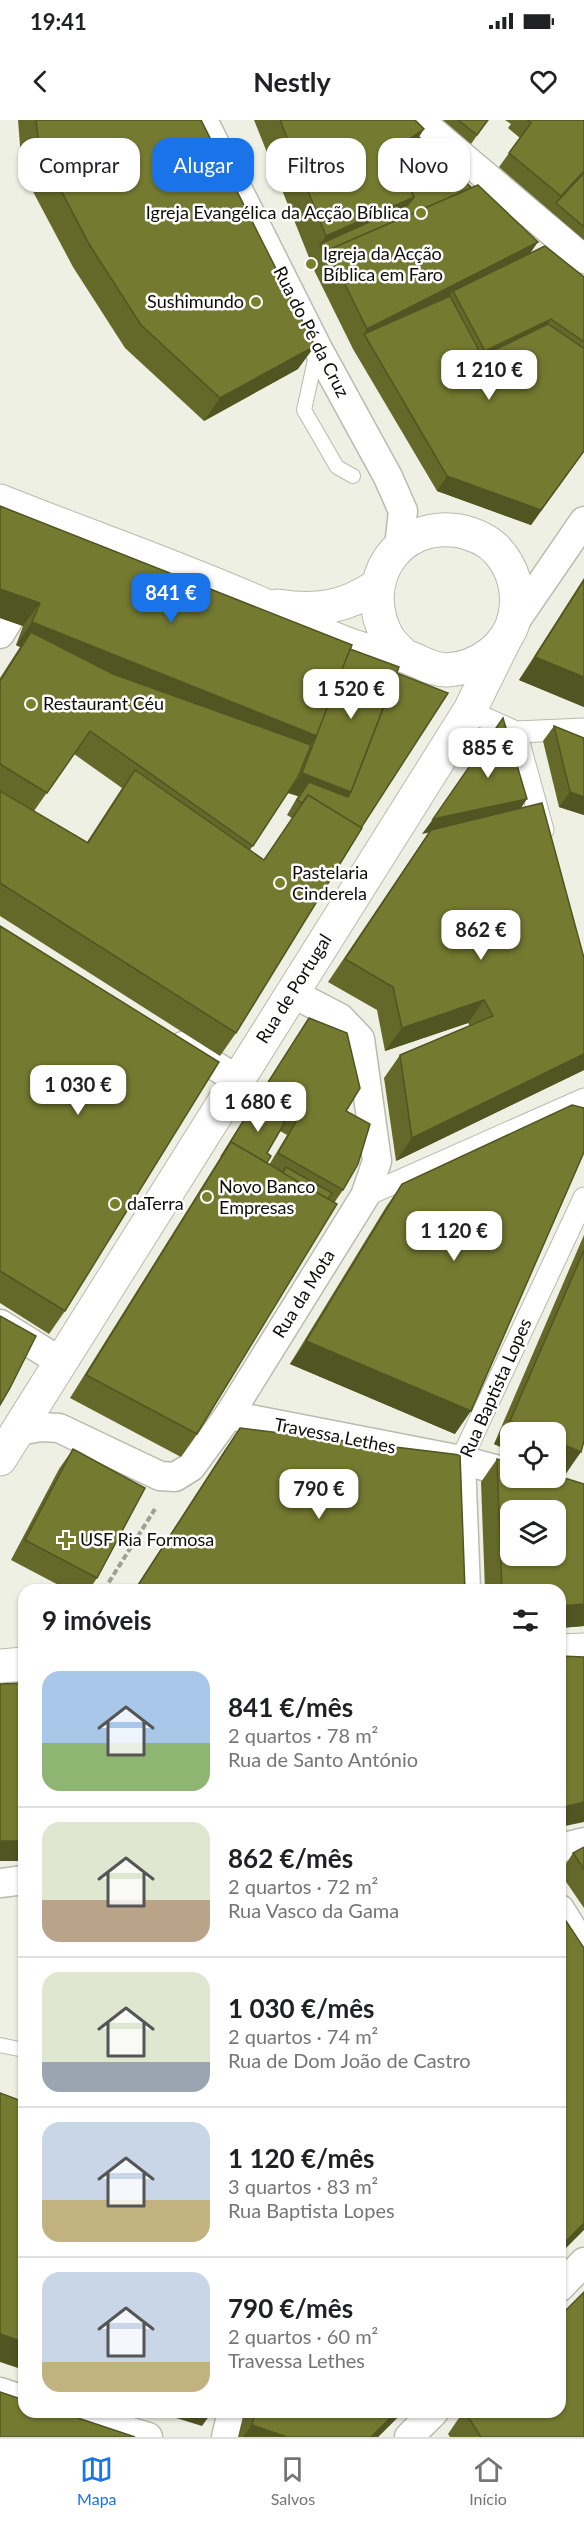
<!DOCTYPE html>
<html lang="pt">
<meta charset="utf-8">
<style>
:root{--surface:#fff;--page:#f2f2f2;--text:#202124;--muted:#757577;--line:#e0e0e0;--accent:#1a73e8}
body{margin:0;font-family:Lato,sans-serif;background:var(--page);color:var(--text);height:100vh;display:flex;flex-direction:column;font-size:22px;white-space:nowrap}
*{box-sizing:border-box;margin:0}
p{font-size:20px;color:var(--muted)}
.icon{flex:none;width:33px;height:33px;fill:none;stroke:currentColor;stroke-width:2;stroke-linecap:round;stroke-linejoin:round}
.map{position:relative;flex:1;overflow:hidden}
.side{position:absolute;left:18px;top:1464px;width:548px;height:834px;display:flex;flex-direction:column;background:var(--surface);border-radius:18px;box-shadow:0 2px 4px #0004}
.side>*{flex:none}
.guide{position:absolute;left:18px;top:18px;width:549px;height:54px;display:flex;gap:12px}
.buttons{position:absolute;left:500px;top:1302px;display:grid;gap:12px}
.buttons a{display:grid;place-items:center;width:66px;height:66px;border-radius:12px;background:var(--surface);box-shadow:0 2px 4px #0004;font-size:30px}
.price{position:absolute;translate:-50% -51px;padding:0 14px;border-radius:12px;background:#fff;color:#222;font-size:20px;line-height:39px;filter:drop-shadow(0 2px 3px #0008)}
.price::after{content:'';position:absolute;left:50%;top:36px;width:18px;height:14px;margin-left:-9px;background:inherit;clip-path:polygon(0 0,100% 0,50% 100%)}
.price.active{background:var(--accent);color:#fff}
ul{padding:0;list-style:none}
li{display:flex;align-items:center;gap:18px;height:150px;padding:0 24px}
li+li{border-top:2px solid var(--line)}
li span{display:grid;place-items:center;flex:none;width:168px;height:120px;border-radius:18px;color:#555}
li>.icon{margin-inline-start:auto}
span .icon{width:72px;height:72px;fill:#fffc;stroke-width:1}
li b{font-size:26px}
h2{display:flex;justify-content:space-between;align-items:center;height:72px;padding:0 24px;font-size:26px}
.pill{padding:0 21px;border-radius:18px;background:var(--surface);box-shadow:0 2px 4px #0004;font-size:21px;line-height:54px}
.pill.active{background:var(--accent);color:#fff}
.status{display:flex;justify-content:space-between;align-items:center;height:42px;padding:0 30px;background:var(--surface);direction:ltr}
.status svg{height:16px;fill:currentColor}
header{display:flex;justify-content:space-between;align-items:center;height:78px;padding:0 24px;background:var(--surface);font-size:27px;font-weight:700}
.dock{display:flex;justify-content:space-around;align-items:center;height:84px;border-top:2px solid var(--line);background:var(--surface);font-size:16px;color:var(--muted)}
.dock a{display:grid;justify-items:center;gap:3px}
.dock .active{color:var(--accent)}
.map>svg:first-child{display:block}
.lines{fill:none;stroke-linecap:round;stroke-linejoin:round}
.service-casing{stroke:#b9bbae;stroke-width:16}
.pedestrian-casing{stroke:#b9bbae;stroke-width:23}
.minor-casing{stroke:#b9bbae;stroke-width:31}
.tertiary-casing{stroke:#b9bbae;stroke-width:35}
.path{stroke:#9e9f95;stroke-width:4;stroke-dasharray:6 3;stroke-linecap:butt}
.service{stroke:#fff;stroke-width:14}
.pedestrian{stroke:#fff;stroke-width:21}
.minor{stroke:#fff;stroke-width:28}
.tertiary{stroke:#fff;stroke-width:33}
.wall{fill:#646929;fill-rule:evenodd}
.shaded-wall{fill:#515522}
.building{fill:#747a30;stroke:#515522;stroke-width:1.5;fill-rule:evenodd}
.poi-dot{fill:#79802a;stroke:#fff;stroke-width:2}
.labels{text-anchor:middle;stroke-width:5;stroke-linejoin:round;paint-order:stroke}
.poi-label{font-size:18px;fill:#0c0c08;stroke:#fff;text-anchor:start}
.street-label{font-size:18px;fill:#0c0c08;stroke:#fff}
</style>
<div class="status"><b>19:41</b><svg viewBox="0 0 49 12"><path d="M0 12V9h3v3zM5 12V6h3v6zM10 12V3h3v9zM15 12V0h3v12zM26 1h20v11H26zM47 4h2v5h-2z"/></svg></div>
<header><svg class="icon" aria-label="back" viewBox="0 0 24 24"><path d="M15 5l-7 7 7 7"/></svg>Nestly<svg class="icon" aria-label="heart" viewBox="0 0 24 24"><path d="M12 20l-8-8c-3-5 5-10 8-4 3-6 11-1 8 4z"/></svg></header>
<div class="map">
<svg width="584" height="2317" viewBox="0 0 584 2317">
<rect width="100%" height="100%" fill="#eef0e3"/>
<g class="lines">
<g class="service-casing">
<g id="service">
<path d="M317,231L304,290L337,347L353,356"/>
<path d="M0,1925L24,1930"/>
</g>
</g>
<g class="pedestrian-casing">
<g id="pedestrian">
<path d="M478,595L516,612L543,710"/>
<path d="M516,612L584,609"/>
<path d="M365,1076L584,979"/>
<path d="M461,1340L584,1078"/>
</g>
</g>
<g class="minor-casing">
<g id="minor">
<path d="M203,0L318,229L388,357L403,391L399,427"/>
<path d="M419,0L584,139"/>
<path d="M514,503L584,401"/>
<path d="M0,514L8,501"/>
<path d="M183,926L238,960"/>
<path d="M0,1204L61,1242"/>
<path d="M229,1295L461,1340L510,1353"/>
<path d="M19,1311L40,1307L59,1308L160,1356L175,1357L191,1347L229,1295L365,1076L377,1041L360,919L340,898L292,873"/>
<path d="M461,1340L466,1470"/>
<path d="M560,1728L584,1722"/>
<path d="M0,1763L24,1760"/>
<path d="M560,1789L584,1828"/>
<path d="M560,2167L584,2142"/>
<path d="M0,2272L24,2280"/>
<path d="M65,2292L148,2317"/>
<path d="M226,2317L232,2292"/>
<path d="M409,2317L434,2292"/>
</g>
</g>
<g class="tertiary-casing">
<g id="tertiary">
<path d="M0,381C85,415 172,445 257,482C295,499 332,522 373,532C383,535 394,533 404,536C419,540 430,550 447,550C478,548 509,527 515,495C520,471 513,447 496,429C486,419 473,414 460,411C397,400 358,462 387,516C391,524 399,530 405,536"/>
<path d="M277,486C316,492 345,488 378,465"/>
<path d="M0,1339L470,590L504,521"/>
<path d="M560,1531L584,1530"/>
<path d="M0,1546L24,1544"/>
</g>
</g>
<path class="path" d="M104,1470L155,1389"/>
<use href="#service" class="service"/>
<use href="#pedestrian" class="pedestrian"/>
<use href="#minor" class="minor"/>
<use href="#tertiary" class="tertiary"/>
</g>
<g class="wall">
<path d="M18,0H201L298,249L204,301L125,228L73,147L22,51Z"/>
<path d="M254,0H415L424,9L419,17L531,132L584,157V331L531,405L437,371L353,229L314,150Z"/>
<path d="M443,0H488L471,24Z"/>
<path d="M505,0H584V120L499,47L520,18L508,8L511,4Z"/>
<path d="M0,386L350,529L397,553L361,708L236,913L220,936L0,796V558L20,527L16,525L23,506L0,498ZM74,634L122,668L87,722L34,691ZM288,673L298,676L287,695L292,698L264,740L250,730Z"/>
<path d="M584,458V587L519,560Z"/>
<path d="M554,606L584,618V695L559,687L543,621Z"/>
<path d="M521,688L584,838V950L396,1041L384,958L400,935L470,906L468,903L385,931L377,890L328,862L429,712L422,714Z"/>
<path d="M0,806L65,1191L49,1214L0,1183Z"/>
<path d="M309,898L346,991L343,1070L334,1083L197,1314L181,1337L70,1278L248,993ZM280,1011L287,1015L269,1045L267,1043V1033Z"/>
<path d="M402,1064L455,1314L290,1244L386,1087Z"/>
<path d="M584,1115V1321L565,1355L510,1312V1331L494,1324Z"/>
<path d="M240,1308L465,1470H134L224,1331Z"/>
<path d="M73,1329L97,1458L89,1470H68L11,1440L59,1349Z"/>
<path d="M497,1339L584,1506L560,1508V1470H485L481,1362Z"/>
<path d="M584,1727V1788L560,1753L573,1733Z"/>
<path d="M244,2292H403L378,2317H238Z"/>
<path d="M463,2292H560L584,2317H450L448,2314Z"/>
</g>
<g class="shaded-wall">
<path d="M424,9L408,32L390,44L393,30Z"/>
<path d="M414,77L398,100L320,124L326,116Z"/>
<path d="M538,122L524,142L453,171L445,182L364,214L367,209Z"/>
<path d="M551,199L537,219L471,250L485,231Z"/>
<path d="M315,226L298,249L204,301L220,278Z"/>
<path d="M584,331L531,405L437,371L447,356Z"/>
<path d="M0,469L40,483L23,506L0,498Z"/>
<path d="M32,502L317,616L301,639L21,527L31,512L20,527L16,525Z"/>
<path d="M535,537L584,557V587L519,560Z"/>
<path d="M302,653L351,672L337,691L309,662L298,676L288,673Z"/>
<path d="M570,672L584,677V695L559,687Z"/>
<path d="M527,679L517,694L422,714L433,699Z"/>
<path d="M484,880L468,903L385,931L402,908Z"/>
<path d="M584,934V950L396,1041L412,1018Z"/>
<path d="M306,1221L471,1291L455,1314L290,1244Z"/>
<path d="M510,1301L536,1312H510V1331L494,1324Z"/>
<path d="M555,1321L581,1332L565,1355L555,1350Z"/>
<path d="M584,1484V1506L560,1508V1486Z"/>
<path d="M584,1682V1702L560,1707V1688Z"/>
<rect x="0" y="1721" width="24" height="20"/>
<path d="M584,2103V2110L560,2134V2127Z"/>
<path d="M0,2214L24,2222V2250L0,2242Z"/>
<path d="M157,2292H212L202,2306Z"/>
<path d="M396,2292H403L378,2317H371Z"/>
<path d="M252,2305L287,2317H243Z"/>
</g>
<g class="building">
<path d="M36,0H201L315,226L220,278L141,205L89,124L39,28Z"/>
<path d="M280,0H415L424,9L393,30L414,77L326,116Z"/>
<path d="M458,0H488L477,15Z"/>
<path d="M527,0H584V51L561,76L509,33L531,3Z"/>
<path d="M419,17L472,68L328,130L324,135L320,124L408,85L414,77L395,33Z"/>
<path d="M584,53V107L556,83Z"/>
<path d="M478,65L538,122L367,209L328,130Z"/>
<path d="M545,126L584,157V222L551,199L485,231L453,171Z"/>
<path d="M450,176L482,236L548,204L583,228L584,226V331L541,390L447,356L364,214Z"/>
<path d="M0,386L352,525L317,616L32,502L40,483L0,469Z"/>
<path d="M584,460V557L535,537Z"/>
<path d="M31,512L113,554L311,625L298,657L253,726L90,611L47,673L0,644V561Z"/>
<path d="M350,529L399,547L351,672L302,653Z"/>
<path d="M397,553L448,573L361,708L308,675L302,683L297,680L309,662L348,677L351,672Z"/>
<path d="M503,598L527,679L433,699Z"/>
<path d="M554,606L584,618V677L570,672Z"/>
<path d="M135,650L264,740L308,675L362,708L236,913L0,763V671L88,723Z"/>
<path d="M542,683L584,838V934L412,1018L400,935L493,896L484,880L402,908L393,867L345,839L431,710Z"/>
<path d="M0,806L219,942L65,1191L0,1151Z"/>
<path d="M309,898L347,913L360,968L346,991L370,1004L358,1044L343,1070L278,1033L297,1000L258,978Z"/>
<path d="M253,985L285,1002L267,1033L271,1036L267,1043L231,1022L221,1037Z"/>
<path d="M572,985L584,988V1032L471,1291L306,1221L402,1064Z"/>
<path d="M231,1022L337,1084L197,1314L86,1255Z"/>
<path d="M286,1047L332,1073L328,1079L283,1053Z"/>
<path d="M584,1130V1321L581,1332L555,1321V1312H536L510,1301Z"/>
<path d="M0,1196L36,1216L10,1268L0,1285Z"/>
<path d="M240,1308L460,1335L465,1470H135Z"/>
<path d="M73,1329L145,1368L97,1458L25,1420Z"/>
<path d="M497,1339L510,1343V1358H555V1355L584,1364V1484L560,1486V1470H502ZM510,1390H555V1436H510Z"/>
<path d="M560,1536L584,1537V1682L560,1688Z"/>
<path d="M24,1563V1721H0V1564Z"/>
<path d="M584,1727V1749L573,1733Z"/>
<path d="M560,1792L584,1828V2103L560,2127Z"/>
<path d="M0,1973L24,1982V2222L0,2214Z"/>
<path d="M584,2172V2317H481L465,2292H560V2196Z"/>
<path d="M0,2272L24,2280V2292H60L135,2317H0Z"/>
<path d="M255,2292H396L371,2317H287L252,2305Z"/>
</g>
<g class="poi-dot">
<circle cx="421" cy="93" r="6"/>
<circle cx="311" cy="144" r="6"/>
<circle cx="256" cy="182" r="6"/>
<circle cx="31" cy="584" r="6"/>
<circle cx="280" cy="763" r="6"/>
<circle cx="207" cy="1077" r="6"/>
<circle cx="115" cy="1084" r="6"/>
<path d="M63 1411h6v6h6v6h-6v6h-6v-6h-6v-6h6z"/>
</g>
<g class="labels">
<g class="poi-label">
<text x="409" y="99" text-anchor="end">Igreja Evangélica da Acção Bíblica</text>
<text x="323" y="140">Igreja da Acção<tspan x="323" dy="21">Bíblica em Faro</tspan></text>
<text x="244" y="188" text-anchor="end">Sushimundo</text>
<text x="43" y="590">Restaurant Céu</text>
<text x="292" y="759">Pastelaria<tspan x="292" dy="21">Cinderela</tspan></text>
<text x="219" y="1073">Novo Banco<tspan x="219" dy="21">Empresas</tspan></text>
<text x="127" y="1090">daTerra</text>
<text x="80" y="1426">USF Ria Formosa</text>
</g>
<g class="street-label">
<text transform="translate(311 212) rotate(63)" y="6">Rua do Pé da Cruz</text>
<text transform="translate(294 869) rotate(-58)" y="6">Rua de Portugal</text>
<text transform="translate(304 1174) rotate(-58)" y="6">Rua da Mota</text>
<text transform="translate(496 1268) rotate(-66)" y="6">Rua Baptista Lopes</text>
<text transform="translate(335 1316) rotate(11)" y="6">Travessa Lethes</text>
</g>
</g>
</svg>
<div class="buttons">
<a><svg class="icon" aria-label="locate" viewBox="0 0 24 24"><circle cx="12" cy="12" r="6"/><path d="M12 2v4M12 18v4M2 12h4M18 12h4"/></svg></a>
<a><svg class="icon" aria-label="layers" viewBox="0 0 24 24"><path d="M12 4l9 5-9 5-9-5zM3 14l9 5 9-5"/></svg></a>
</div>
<b class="price" style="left:489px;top:281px">1 210 €</b>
<b class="price active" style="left:171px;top:504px">841 €</b>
<b class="price" style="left:351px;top:600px">1 520 €</b>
<b class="price" style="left:488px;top:659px">885 €</b>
<b class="price" style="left:481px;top:841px">862 €</b>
<b class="price" style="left:78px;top:996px">1 030 €</b>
<b class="price" style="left:258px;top:1013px">1 680 €</b>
<b class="price" style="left:454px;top:1142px">1 120 €</b>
<b class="price" style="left:319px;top:1400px">790 €</b>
<div class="guide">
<a class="pill">Comprar</a>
<a class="pill active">Alugar</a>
<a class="pill">Filtros</a>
<a class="pill">Novo</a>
</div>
<section class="side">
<h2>9 imóveis<svg class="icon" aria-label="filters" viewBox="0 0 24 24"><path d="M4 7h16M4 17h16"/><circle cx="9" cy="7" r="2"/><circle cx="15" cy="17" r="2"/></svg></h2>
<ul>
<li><span style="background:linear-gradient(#a9c7e8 60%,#8fb573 0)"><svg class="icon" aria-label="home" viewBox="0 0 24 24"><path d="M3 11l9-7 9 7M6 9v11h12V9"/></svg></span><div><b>841 €/mês</b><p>2 quartos · 78 m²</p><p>Rua de Santo António</p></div></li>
<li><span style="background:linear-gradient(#dfe7d0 65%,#b9a48a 0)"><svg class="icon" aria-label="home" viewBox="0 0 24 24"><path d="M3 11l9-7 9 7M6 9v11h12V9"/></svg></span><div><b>862 €/mês</b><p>2 quartos · 72 m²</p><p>Rua Vasco da Gama</p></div></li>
<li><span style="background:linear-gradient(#dfe7d0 75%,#9aa5b1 0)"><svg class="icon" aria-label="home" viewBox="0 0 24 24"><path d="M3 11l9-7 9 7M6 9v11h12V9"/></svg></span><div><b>1 030 €/mês</b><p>2 quartos · 74 m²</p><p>Rua de Dom João de Castro</p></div></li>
<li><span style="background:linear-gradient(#c9d6e8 65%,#c2b280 0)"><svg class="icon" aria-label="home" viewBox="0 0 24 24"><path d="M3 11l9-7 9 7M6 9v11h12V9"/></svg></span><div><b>1 120 €/mês</b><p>3 quartos · 83 m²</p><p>Rua Baptista Lopes</p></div></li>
<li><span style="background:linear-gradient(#c9d6e8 75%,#c2b280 0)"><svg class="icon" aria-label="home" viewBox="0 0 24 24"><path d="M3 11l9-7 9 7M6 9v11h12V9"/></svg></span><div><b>790 €/mês</b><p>2 quartos · 60 m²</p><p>Travessa Lethes</p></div></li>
</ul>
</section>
</div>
<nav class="dock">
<a class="active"><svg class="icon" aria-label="map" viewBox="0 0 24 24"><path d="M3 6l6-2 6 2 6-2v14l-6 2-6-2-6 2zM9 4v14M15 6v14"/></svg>Mapa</a>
<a><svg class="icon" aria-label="saved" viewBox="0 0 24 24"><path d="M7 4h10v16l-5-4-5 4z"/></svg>Salvos</a>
<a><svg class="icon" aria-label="home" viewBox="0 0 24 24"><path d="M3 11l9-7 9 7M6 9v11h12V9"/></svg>Início</a>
</nav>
